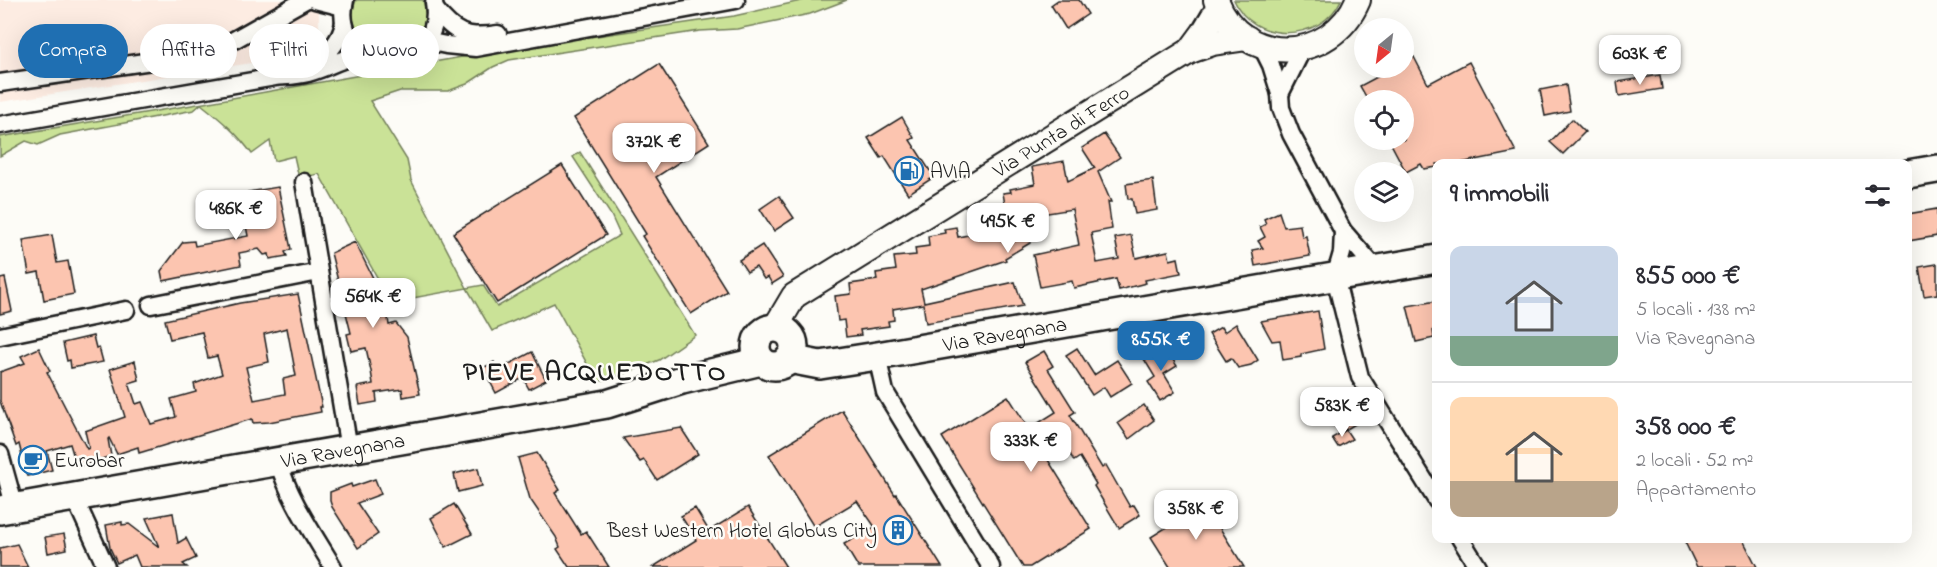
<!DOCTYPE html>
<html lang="it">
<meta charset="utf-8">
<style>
:root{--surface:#fff;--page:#f7f7f7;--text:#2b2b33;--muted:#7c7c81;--line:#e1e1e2;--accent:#1f6fb2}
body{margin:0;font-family:"Indie Flower",sans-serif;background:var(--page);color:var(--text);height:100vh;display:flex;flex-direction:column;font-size:22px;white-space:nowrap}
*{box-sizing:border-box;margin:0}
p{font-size:20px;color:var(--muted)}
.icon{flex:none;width:33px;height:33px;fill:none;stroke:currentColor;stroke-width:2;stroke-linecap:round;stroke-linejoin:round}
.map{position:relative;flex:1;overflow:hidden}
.details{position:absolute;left:1432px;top:159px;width:480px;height:384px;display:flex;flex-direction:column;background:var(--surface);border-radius:12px;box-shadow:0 6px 24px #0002}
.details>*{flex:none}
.banner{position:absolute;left:18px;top:24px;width:570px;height:54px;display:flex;gap:12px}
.needle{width:39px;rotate:209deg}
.fabs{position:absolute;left:1354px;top:18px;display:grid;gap:12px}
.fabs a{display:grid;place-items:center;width:60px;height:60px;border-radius:50%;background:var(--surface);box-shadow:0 6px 24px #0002;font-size:30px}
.price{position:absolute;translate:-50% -51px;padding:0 14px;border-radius:12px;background:#fff;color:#222;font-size:20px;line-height:39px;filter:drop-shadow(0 2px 3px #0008)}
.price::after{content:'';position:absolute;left:50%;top:36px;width:18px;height:14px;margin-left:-9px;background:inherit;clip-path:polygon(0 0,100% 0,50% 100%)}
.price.selected{background:var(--accent);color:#fff}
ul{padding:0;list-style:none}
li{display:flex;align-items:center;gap:18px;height:150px;padding:0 18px}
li+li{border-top:2px solid var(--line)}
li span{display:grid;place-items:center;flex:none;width:168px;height:120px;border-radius:12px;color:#555}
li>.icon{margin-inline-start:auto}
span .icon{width:72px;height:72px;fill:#fffc;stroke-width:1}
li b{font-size:26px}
h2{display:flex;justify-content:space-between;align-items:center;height:72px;padding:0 18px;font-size:26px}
.tag{padding:0 21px;border-radius:27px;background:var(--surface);box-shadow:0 6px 24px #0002;font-size:21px;line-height:54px}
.tag.selected{background:var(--accent);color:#fff}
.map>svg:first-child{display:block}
.built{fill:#fdece2}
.green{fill:#cae297;stroke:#737f5a;stroke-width:1.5}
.building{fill:#fcc5b0;stroke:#1c1c1c;stroke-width:1.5;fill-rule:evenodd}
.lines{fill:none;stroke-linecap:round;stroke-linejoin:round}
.street-casing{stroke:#1c1c1c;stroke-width:21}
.secondary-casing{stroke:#1c1c1c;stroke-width:28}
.primary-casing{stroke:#1c1c1c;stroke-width:32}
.street{stroke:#fdfcf7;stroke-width:16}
.secondary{stroke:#fdfcf7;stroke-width:24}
.primary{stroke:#fdfcf7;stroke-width:27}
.labels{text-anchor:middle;stroke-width:5;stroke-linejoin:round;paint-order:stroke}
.street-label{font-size:21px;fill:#1c1c1c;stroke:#fdfcf7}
.poi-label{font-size:21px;fill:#1c1c1c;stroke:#fdfcf7;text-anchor:start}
.district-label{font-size:27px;font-weight:bold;letter-spacing:1.5px;fill:#1c1c1c;stroke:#fdfcf7}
</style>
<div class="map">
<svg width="1937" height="567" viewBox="0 0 1937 567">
<rect width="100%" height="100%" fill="#fdfcf7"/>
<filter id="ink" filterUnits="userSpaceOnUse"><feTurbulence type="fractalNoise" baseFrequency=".0167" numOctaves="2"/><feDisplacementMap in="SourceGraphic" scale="12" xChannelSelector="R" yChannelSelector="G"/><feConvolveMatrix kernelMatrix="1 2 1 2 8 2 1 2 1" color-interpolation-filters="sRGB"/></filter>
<g filter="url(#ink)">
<path class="built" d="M0,0H319V35L271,60L0,102Z"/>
<g class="green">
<path d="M356,0H423C427,10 426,22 420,31C397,68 339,40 356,0Z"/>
<path d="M805,0H847L810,14L737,29L700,31L509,60L493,67L467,84L448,91H400L370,101L407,160L411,180L467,288L483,285L497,307L620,235L611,215L573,157L580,152L695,335L659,360L621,375L597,382L554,303L492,331L467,288L391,302L319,174L299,178L294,156L274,161L270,141L252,154C238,134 220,119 201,104L194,110L60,135L38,145L26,141L0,156V137L204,103L507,49L734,16Z"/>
<path d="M1234,0H1341C1321,43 1253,44 1234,0Z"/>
</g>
<g class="building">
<path d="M1058,0H1079L1088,14L1066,29L1051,5Z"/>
<path d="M1414,57L1428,84L1469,62L1516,152L1455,164H1437V167L1424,169L1421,164L1406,172L1389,140H1404V100H1368L1360,86L1394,68H1404V62Z"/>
<path d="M659,64L709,143L656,177L727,291L691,314L642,236L646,234L574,118Z"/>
<path d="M1660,75L1662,89L1619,96L1617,82Z"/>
<path d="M1566,85L1570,111L1545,116L1540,90Z"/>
<path d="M902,117L914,138L910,140L934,177L908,194L884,156L881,158L868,138Z"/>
<path d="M1572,119L1585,132L1563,154L1550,142Z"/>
<path d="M1104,134L1120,157L1098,172L1111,202H1108L1112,229L1091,233L1097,263L1119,259L1115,238L1131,235L1136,258L1168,251L1170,260L1178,258L1181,273L1145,280L1146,283L1119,290L1116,279L1074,288L1072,281L1040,287L1033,255L1079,245L1072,209L1029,216L1032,230L1028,231L1030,243L1005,258L1006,260L921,289L924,302L1015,282L1023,306L926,323L923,304L893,309L894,320L888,321L889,326L860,330L861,335L846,337L844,320L838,321L835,296L851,294L850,284L877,280L876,273L896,270L894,257L916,255L915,248L929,246L928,236L945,233L944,229L956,227L958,237L1017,225L1013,204L1005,205L1003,193L1011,192L1010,189L1035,184L1032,167L1064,161L1068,181L1095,168L1082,148Z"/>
<path d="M562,165L606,235L497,303L453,233Z"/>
<path d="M1153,180L1157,210L1135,214L1132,199H1128L1126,184Z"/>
<path d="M278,187L291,249L285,252L287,256L270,259L269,254L264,255L259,249L239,253L241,265L163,281L161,271L183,242L194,241L195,246L248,236L246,226L254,225L248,192Z"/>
<path d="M779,196L794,218L774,231L760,209Z"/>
<path d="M1937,209V236L1908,241V214Z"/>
<path d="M1279,212L1284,227L1300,225L1302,237L1306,236L1310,256L1255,266L1252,250L1263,248L1258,241L1265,237L1260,227L1266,224L1264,219Z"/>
<path d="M52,235L57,263L68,261L74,294L44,300L39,272L29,274L23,240Z"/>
<path d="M355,242L386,304L389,325L396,323L407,337L420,394L403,397L402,389L376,393L377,402L360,405L357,387L373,384L371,371L366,348L351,351L347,334L351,333L331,253Z"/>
<path d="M762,245L783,277L772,284L768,277L764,279L756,267L747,272L739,260Z"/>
<path d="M1937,264V294L1924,296L1919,267Z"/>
<path d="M5,278L12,311L0,314V279Z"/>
<path d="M298,294L322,407H320L321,412L269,422L253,423L252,419L139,453L138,447L117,454L109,438L108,439L111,456L77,467L70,444L47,451L52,470L27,476L19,444L16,446L0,401V372L25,363L21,356L39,348L50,371L47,372L87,449L89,448L85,431L125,417L110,369L135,361L139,380L129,383L136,404L142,402L151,424L176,417L171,399L196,392L194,384L222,374L217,356L208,358L202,332L170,339L165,320L240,303ZM287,328L296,376L283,379L285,394L254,400L246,367L269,362L264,334Z"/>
<path d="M1437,301V330H1433L1434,338L1416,342L1407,306Z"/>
<path d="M1318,311L1324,349L1301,354V357L1283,360L1280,340L1272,341L1261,321Z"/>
<path d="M1236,324L1258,360L1251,365L1238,368L1231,358L1226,361L1209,334L1221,327L1224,332Z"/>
<path d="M93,336L96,348L99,347L103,362L71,368L70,360L67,361L63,343Z"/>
<path d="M1164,346L1177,366L1164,374L1175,392L1160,401L1148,382L1155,377L1144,359Z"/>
<path d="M1077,348L1094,375L1117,360L1132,383L1110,397L1104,387L1092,395L1066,355Z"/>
<path d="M1044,351L1053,366L1048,369L1075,412L1070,415L1102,468L1106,465L1130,507L1134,505L1140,515L1119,528L1094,486L1096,484L1080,457L1074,461L1054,427L1035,439L1091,529L1030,567H1023L942,437L1008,396L1029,429L1056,412L1025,362Z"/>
<path d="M532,352L546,380L529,389L523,378L496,393L483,368L494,362L498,370Z"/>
<path d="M1349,399L1362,420L1342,432L1329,411Z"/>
<path d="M1144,405L1154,420L1129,439L1118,423Z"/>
<path d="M842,410L895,495L896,494L942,567H858L844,544L875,527L857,501L814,527L769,455Z"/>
<path d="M681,428L698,454L657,480L644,460L640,462L623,438Z"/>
<path d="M1346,430L1352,439L1338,447L1332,438Z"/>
<path d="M537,453L560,490L555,493L581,534L586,531L609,567H569L557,549L560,547L556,537L530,499L518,458Z"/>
<path d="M478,468L482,486L458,492L454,474Z"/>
<path d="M375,479L381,494L357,503L378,534L358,548L332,507L330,501V492L351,484L352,487Z"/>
<path d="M1190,498L1197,509L1205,504L1244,567H1170L1151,537L1185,516L1179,505Z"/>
<path d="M454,504L472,534L446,547L431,518Z"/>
<path d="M748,507L786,567H653L696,540L681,516L695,508L709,531Z"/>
<path d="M173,513L178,543L186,538L196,558L183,564L187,567H140L135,555L117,563L110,548L106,525L122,522V525L129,524L159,547L146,518Z"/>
<path d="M64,534L67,549L48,553L45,537Z"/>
<path d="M1683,538H1742L1757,567H1697Z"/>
<path d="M17,544L28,567H0V548Z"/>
</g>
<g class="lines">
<g class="street-casing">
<g id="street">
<path d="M315,0L343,7"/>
<path d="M345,0C328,73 446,78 434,3"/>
<path d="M435,9C455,34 466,39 498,34"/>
<path d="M426,41L446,45L476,48L736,0"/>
<path d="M1261,45L1271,65L1280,94L1281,108L1291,134L1343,231L1376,269"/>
<path d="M305,66C325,57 341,44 344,22"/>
<path d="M0,83L193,55L218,49L305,0"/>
<path d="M1280,94L1303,48"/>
<path d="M0,125L275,77C285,76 297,76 308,73C337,65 344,53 376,57"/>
<path d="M304,182L349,449"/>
<path d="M1343,231L1342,253L1335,277L1360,377L1437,501"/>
<path d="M151,305L319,272"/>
<path d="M0,336L126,310"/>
<path d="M877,356L885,392L991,567"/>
<path d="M0,454L15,508"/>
<path d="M278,461C289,499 313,533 333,567"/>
<path d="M74,497L106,567"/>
<path d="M1460,538L1478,567"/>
</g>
</g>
<g class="secondary-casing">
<g id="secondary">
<path d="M1216,0C1242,68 1331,64 1358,0"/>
<path d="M1190,51L1213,43L1247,38"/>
<path id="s1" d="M775,328L794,296L1190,51L1204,32L1219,7"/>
</g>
</g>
<g class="primary-casing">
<g id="primary">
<path d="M1908,174L1937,169"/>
<circle cx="775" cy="347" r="19"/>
<path id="s2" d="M789,359L820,365L877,356L1437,259"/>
<path id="s3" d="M0,510L607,404L682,380L761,361"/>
</g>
</g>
<use href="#street" class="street"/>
<use href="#secondary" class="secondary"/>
<use href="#primary" class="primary"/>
</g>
</g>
<defs>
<g id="fuel-ring" transform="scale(1.5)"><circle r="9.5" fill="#fdfcf7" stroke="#1f6fb2" stroke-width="1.5"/><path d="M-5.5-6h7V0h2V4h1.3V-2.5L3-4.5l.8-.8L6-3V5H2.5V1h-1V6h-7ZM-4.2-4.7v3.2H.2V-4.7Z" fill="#1f6fb2"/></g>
<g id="cafe-ring" transform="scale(1.5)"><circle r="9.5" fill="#fdfcf7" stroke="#1f6fb2" stroke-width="1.5"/><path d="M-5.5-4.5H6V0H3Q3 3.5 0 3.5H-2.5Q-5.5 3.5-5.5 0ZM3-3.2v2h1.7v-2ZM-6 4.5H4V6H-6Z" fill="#1f6fb2"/></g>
<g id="building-ring" transform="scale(1.5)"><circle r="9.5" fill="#fdfcf7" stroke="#1f6fb2" stroke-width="1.5"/><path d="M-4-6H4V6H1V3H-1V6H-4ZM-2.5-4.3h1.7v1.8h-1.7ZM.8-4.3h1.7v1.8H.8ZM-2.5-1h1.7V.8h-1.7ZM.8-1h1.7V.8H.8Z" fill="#1f6fb2"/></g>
</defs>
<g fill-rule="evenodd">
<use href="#fuel-ring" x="909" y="171"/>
<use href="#cafe-ring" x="33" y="460"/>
<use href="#building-ring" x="898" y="530"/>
</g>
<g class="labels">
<g class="street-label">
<text dy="7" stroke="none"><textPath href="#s1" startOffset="351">Via Punta di Ferro</textPath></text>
<text dy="7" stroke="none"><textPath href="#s2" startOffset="219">Via Ravegnana</textPath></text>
<text dy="7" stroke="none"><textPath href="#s3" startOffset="348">Via Ravegnana</textPath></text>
</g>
<g class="poi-label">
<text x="930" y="178">AVIA</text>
<text x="54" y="467">Eurobar</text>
<text x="877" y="537" text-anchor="end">Best Western Hotel Globus City</text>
</g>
<g class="district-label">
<text x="595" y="380">PIEVE ACQUEDOTTO</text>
</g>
</g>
</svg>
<div class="fabs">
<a><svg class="needle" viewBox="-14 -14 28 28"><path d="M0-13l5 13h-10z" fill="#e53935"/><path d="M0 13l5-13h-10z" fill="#7c7c81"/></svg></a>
<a><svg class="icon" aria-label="locate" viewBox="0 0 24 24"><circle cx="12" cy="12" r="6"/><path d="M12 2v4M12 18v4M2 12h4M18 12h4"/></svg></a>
<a><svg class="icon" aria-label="layers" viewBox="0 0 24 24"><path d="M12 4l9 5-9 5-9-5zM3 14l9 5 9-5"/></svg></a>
</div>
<b class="price" style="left:1640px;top:86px">603K €</b>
<b class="price" style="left:654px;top:174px">372K €</b>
<b class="price" style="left:236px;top:241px">486K €</b>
<b class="price" style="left:1008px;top:254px">495K €</b>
<b class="price" style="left:373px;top:329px">564K €</b>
<b class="price selected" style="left:1161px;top:372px">855K €</b>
<b class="price" style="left:1342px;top:438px">583K €</b>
<b class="price" style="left:1031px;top:473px">333K €</b>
<b class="price" style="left:1196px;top:541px">358K €</b>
<div class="banner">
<a class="tag selected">Compra</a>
<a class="tag">Affitta</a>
<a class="tag">Filtri</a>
<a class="tag">Nuovo</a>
</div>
<section class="details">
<h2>9 immobili<svg class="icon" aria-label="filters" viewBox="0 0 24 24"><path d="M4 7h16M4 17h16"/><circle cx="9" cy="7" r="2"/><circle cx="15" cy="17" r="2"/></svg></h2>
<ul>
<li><span style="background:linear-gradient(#c9d6e8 75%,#7fa58c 0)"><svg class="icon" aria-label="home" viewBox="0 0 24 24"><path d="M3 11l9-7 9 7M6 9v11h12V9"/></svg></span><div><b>855 000 €</b><p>5 locali · 138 m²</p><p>Via Ravegnana</p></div></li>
<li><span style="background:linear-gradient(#ffd9b3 70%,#b9a48a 0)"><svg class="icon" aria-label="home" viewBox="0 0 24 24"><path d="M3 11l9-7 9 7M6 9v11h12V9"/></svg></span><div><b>358 000 €</b><p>2 locali · 52 m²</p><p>Appartamento</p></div></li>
</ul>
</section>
</div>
